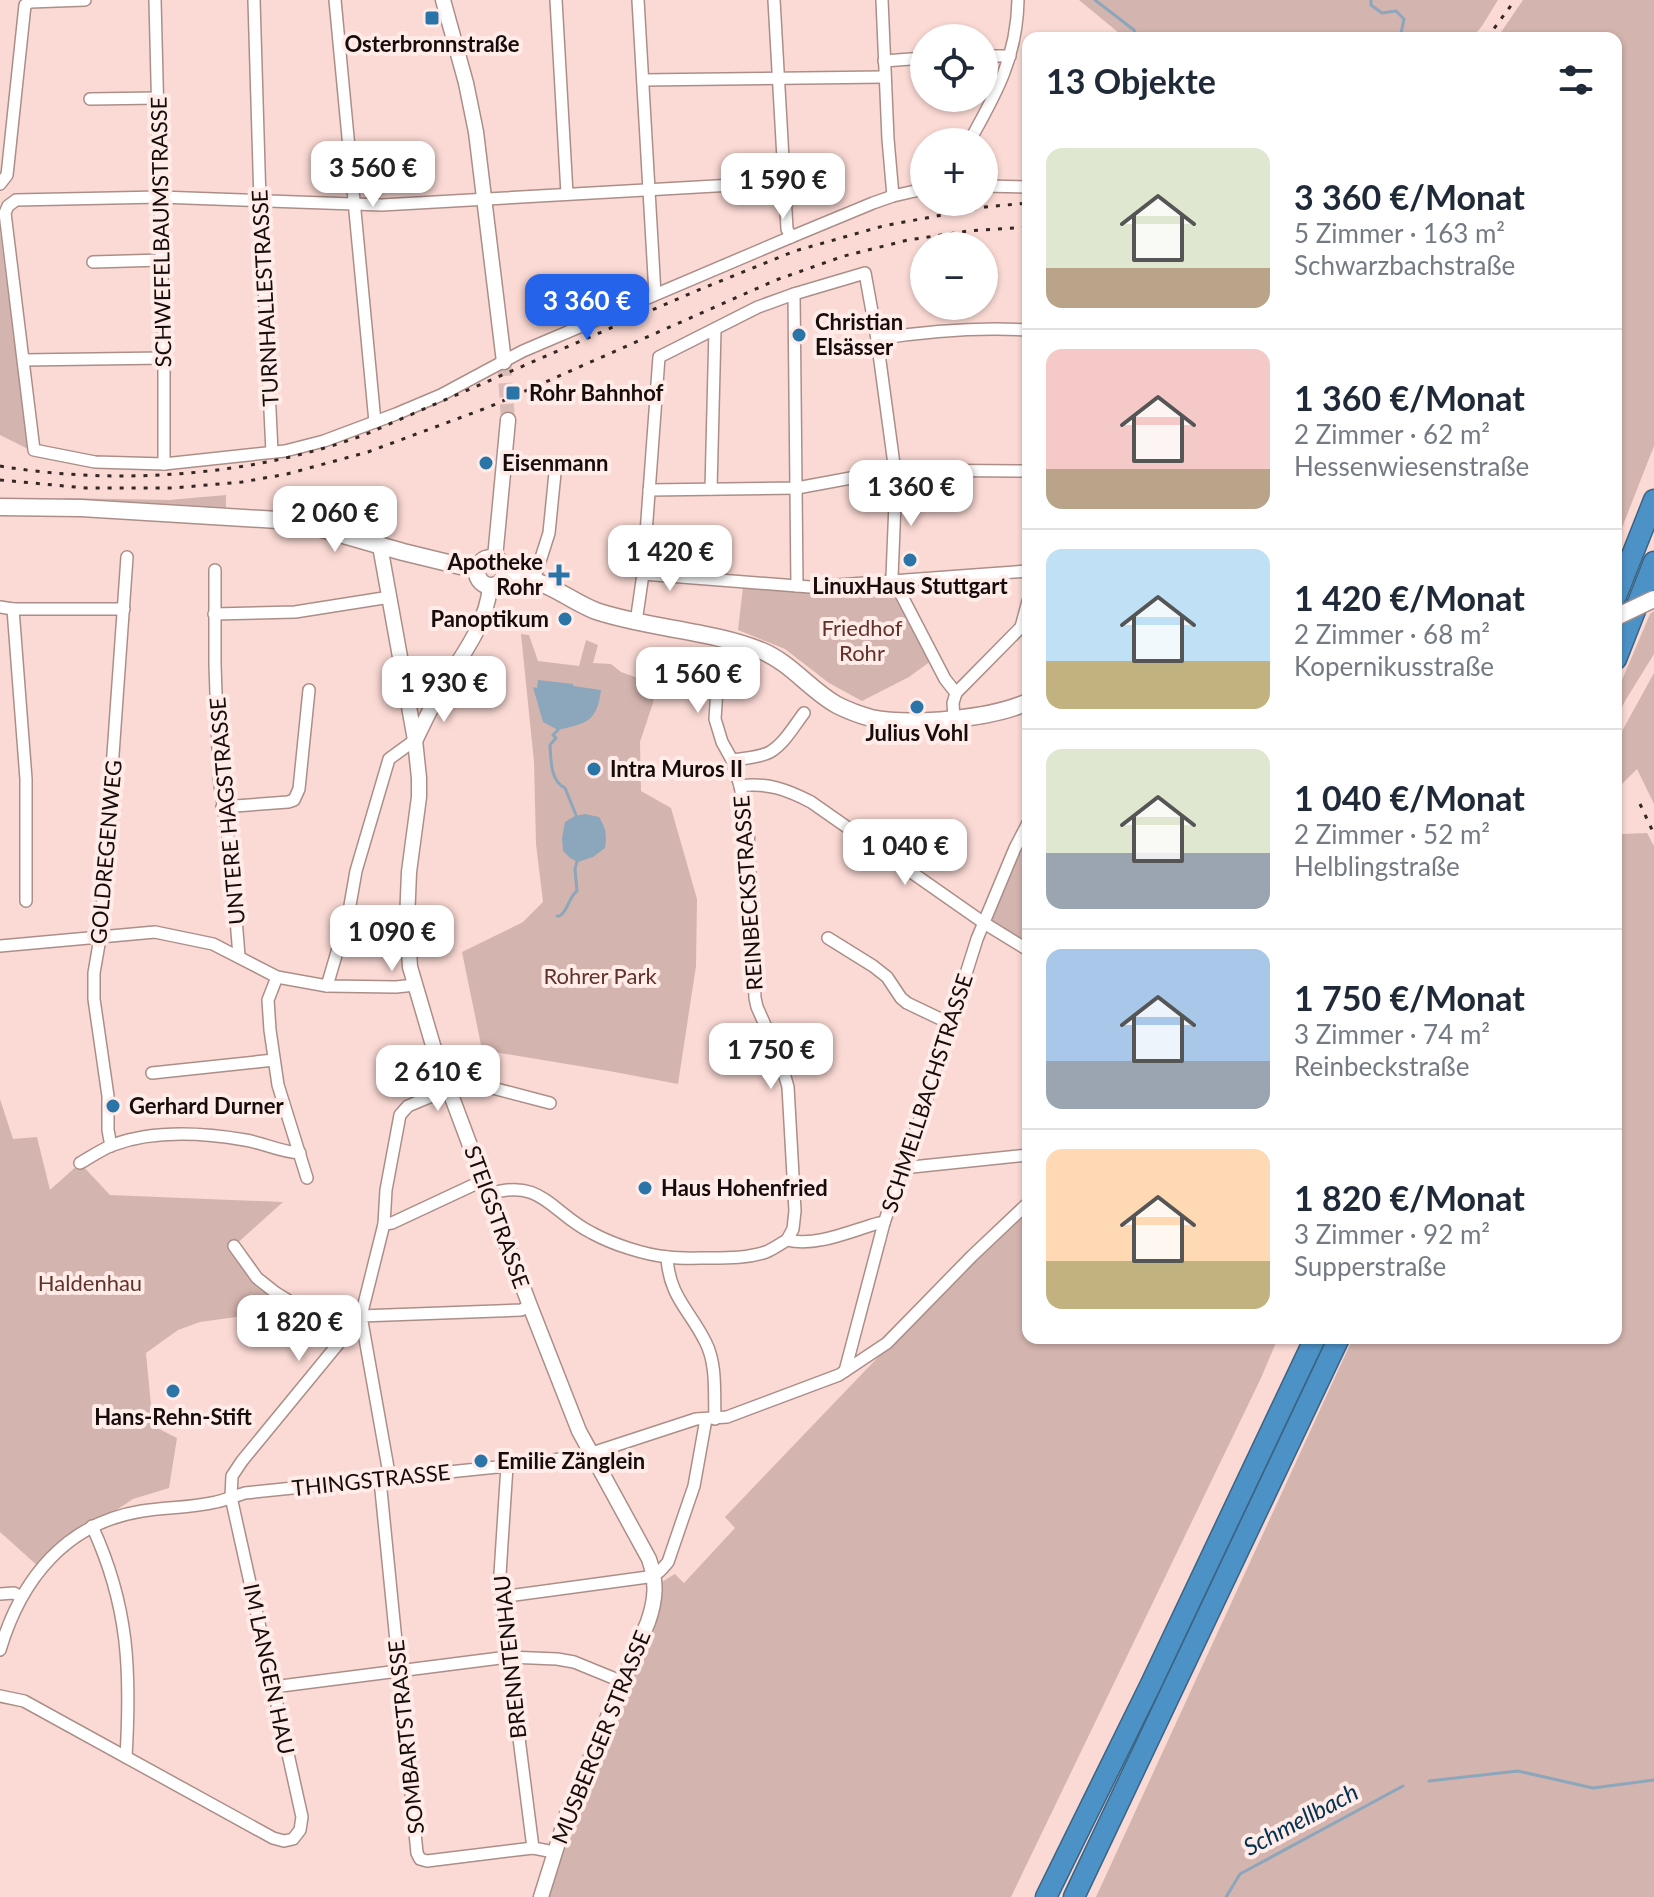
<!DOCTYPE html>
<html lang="de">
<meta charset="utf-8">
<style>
:root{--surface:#fff;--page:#f2f2f3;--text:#1f2937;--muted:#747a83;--line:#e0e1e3;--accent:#2563eb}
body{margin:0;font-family:Lato,sans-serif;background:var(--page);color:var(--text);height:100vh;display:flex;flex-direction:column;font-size:30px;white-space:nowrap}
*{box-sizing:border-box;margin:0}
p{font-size:26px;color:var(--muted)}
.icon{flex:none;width:44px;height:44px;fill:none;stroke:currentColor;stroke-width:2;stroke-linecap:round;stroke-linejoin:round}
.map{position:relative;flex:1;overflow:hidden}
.details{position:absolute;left:1022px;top:32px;width:600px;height:1312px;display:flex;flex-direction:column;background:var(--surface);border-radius:16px;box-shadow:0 2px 6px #0004}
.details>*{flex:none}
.controls{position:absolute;left:910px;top:24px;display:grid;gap:16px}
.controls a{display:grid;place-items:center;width:88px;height:88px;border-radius:50%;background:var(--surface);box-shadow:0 2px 6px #0004;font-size:40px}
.price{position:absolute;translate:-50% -68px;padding:0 18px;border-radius:16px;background:#fff;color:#222;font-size:26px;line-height:52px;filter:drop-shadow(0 2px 4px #0008)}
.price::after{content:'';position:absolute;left:50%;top:48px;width:24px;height:18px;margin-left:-12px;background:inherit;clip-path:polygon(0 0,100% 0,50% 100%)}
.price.selected{background:var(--accent);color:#fff}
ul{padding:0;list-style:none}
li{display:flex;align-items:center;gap:24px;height:200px;padding:0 24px}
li+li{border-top:2px solid var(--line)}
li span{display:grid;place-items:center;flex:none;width:224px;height:160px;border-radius:16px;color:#555}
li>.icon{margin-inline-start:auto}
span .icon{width:96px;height:96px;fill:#fffc;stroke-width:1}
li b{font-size:34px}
h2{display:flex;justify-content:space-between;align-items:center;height:96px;padding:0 24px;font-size:34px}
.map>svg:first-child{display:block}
.green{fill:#d4b4af}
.water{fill:#8ca6bb}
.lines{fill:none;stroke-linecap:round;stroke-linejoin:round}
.stream{stroke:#8ca6bb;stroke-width:3}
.tertiary-tunnel{stroke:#d9bbb7;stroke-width:14;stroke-dasharray:14 7;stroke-linecap:butt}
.minor-casing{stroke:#ac8e89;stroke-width:14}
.tertiary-casing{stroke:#ac8e89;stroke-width:17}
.secondary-casing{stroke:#ac8e89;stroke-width:19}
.motorway-casing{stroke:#3a6384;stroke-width:23}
.minor{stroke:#fff;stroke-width:11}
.tertiary{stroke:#fff;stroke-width:14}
.secondary{stroke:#fff;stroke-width:16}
.motorway{stroke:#4d92c6;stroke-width:20}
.rail{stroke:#332624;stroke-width:3;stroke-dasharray:4 8;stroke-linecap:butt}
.secondary-bridge-casing{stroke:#ac8e89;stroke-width:19;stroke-linecap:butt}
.secondary-bridge{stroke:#fff;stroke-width:16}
.poi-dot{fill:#2b74a8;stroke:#ffebe7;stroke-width:3}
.labels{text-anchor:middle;stroke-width:8;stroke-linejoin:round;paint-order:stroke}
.poi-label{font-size:22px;font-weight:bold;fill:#160c0a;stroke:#ffebe7;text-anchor:start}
.street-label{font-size:22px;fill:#160c0a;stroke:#ffebe7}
.park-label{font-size:22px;fill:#62312b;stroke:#ffebe7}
.water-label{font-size:24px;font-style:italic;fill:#033251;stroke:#ffebe7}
</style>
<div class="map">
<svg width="1654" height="1897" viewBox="0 0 1654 1897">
<rect width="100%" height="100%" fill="#fbdad5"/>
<g class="green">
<path d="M1079,0H1498L1482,26L1472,38H1125Z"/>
<path d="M1523,0H1654V446L1616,543V38H1497Z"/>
<path d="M0,231L28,449L0,435Z"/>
<path d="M226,495V512L64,501L65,498L169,500Z"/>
<path d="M743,587L810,592L892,588L931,661L909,677L862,701L829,683L785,649L738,630Z"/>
<path d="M1654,611V654L1625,701L1616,720V694L1650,614Z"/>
<path d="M521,634L529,635L538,661L579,666L586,640L598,645L593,663L611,664L621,672L655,684L653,703L640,742L641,791L671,808L697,899L696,966L678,1084L609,1071L482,1050L462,952L523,922L543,902L536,844L534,762Z"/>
<path d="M1654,673V804L1637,769L1616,790V742Z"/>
<path d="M1616,821L1622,834L1647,833L1654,846V1897H1096L1353,1338H1616Z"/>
<path d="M1028,823V943L993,921L984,923Z"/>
<path d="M0,1099L13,1139L37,1137L50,1190L80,1163L110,1195L283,1202L234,1246L257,1278L300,1308L200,1322L178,1330L146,1353L153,1426L177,1438L169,1488L133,1499L70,1541L40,1568L0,1532Z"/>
<path d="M1028,1208V1338H1278L1261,1378L1011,1897H547L558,1853L660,1583L675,1574L684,1583L735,1528L725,1517L883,1352Z"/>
</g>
<g class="water">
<path d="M538,680L573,684V686L601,690C597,722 587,723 558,730L543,722L533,687L537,688Z"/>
<path d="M585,814L599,817C606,828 607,835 605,848L593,857L578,862L570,858L563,851L562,838L565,822L575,816Z"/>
</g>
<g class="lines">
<g class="stream">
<path d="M1095,0L1134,30L1137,38"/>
<path d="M1371,0V5L1382,13L1396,11L1404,19L1400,38"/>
<path d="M558,730L553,735L556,738L550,745C551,759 550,781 565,788L576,815"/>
<path d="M561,915C569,908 569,897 577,891L575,869L577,861"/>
<path d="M557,916H559"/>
<path d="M1429,1781L1518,1771L1593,1788L1654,1780"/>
<path d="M1226,1897L1240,1874L1403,1786"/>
</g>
<path class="tertiary-tunnel" d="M504,362L508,420"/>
<g class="minor-casing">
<g id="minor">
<path d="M155,0L164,358V464"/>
<path d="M254,0L260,202L272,452"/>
<path d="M335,0L375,422"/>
<path d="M556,0L567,194"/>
<path d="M638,0L655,294"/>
<path d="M774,0L787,229L791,237"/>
<path d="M882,0L888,139L893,196"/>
<path d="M984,56H1010"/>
<path d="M884,61L924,58"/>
<path d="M643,80L885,77"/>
<path d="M90,99L158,98"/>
<path d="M969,142C996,94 1017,57 1018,0"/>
<path d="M784,182L382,205L160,197L16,200L8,206L5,213L34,450L95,462L164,464L285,451L324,441L396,414L441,395L523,351L791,237L873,203L893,196L924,189"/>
<path d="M0,184L7,175L8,166L25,5L30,2L85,0"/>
<path d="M984,186L1028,187"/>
<path d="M93,262L162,260"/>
<path d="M794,294L797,586"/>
<path d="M877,339C928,331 977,327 1028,330"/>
<path d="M24,360L164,358"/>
<path d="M711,489L715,329"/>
<path d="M649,490L797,488L894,470L1028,471"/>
<path d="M215,570V665L219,778L231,857L239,956"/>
<path d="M643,574L810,587L1028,571"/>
<path d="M534,580L549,533L555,473"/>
<path d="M0,607L13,609H124"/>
<path d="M13,609L26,779V901"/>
<path d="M214,614L295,612L390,597"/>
<path d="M636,622L643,574L659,357L758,307L794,294L865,273L877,339L896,479L892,577L945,679L956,693"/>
<path d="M1021,627L1028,601"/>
<path d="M729,640L717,689L715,719L722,742L732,760L740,786L748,827L755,998L757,1007L779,1056L788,1087L795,1211L793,1229L787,1240"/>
<path d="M956,693L1028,620"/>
<path d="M954,718L953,703L956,693"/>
<path d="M732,760C744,758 759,758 770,752C784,744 794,726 804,713"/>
<path d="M740,786C767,782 788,790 811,802L984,923L1028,950"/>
<path d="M222,807L288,802L294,800L299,789L309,690"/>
<path d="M828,938L873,966L887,977L901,998L907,1003L951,1024"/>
<path d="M0,946L155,932L213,944L277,977L327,986L396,987L415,985"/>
<path d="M277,977L268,1000L270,1030L278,1085L307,1178"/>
<path d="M327,986L349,911L356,871L389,759L415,740"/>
<path d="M152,1073L274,1060"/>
<path d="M111,1146L108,1130V1096L94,999V973L100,938L127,557"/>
<path d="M80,1163C91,1157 102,1149 113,1145C153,1130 204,1133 245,1140C264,1143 280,1152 300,1153"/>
<path d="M904,1164L912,1167L1028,1155"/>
<path d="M489,1194C542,1177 551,1213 592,1233C612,1244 645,1255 668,1257C682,1259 697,1258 711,1258C729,1258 748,1258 766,1252C773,1249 780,1244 787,1240C817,1247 850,1231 879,1223H884"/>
<path d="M384,1224L392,1223L484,1180"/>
<path d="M234,1246L257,1278L276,1293L344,1335"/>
<path d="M667,1257C669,1297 690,1310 706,1343C717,1365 714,1394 715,1419"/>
<path d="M845,1371L884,1223L921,1116L977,939L1015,848L1028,823"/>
<path d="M507,1466L500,1574L501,1597L533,1848"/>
<path d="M390,1479L361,1316L521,1310L530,1306"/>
<path d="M380,1480L417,1853L420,1859L427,1861L533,1848L554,1852"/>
<path d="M92,1526C129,1606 131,1671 126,1757"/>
<path d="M0,1594L14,1593L21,1597"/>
<path d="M501,1597L648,1577C658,1575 662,1569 668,1562L694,1486L706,1419"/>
<path d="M0,1650C21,1579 66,1523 142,1511C166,1507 191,1508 216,1502C226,1500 235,1496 245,1493L507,1466L583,1456L696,1419L727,1417L839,1375L887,1343L972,1256L1028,1203"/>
<path d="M273,1687L508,1657L557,1659L574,1662L623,1682"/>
<path d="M0,1696L24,1701L273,1838L284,1841L293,1839L300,1830L302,1817L231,1497L232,1476L242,1461L361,1316L384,1224L386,1190L400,1115L408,1106L439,1093L467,1085H481L550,1103"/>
</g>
</g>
<g class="tertiary-casing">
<g id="tertiary">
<path d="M443,0L466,83L476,132L504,362"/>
<path d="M380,546L415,740L419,778V797L409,872L407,921L410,967L435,1052L530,1306L579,1431L649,1559C657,1582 656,1599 648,1622L567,1814L541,1897"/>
<path d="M495,558L508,420"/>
<path d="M416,739C425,720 434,701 445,683C464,652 486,625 490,587"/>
</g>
</g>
<g class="secondary-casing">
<g id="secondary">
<path d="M0,507L81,508L278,520L305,524L403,552L477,570"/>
<circle cx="491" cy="572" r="14"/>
<path d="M505,575C515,577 526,578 535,581C557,588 575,603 596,611C650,629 710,630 762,651C791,663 810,690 837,705C847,710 860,715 871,718C912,726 990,719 1028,702"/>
</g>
</g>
<g class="motorway-casing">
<g id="motorway">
<path d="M1616,596L1654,500"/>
<path d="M1616,659L1654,562"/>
<path d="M1046,1897L1150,1686L1315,1338"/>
<path d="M1074,1897L1339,1338"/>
</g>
</g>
<use href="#minor" class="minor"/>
<use href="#tertiary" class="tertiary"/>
<use href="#secondary" class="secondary"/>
<use href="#motorway" class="motorway"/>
<g class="rail">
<path d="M1487,38L1515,0"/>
<path d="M0,466C117,486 253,476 364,435L696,291L795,251L883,226L985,207L1028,203"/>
<path d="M0,480L86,488H173L242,482L287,474L368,452L489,407L776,280L844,256L908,240L968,231L1028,227"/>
<path d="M1640,804L1654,834"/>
</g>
<g class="secondary-bridge-casing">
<path id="secondary-bridge" d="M1616,617L1654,599"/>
</g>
<use href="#secondary-bridge" class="secondary-bridge"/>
</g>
<g class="poi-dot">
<rect x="424" y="10" width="16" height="16" rx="4"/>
<circle cx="799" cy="335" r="8"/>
<rect x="505" y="385" width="16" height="16" rx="4"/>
<circle cx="486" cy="463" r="8"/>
<circle cx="910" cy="560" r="8"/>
<path d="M555 563h8v8h8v8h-8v8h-8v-8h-8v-8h8z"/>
<circle cx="565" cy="619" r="8"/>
<circle cx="917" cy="707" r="8"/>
<circle cx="594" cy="769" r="8"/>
<circle cx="113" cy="1106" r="8"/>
<circle cx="645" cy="1188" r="8"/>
<circle cx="173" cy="1391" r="8"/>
<circle cx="481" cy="1461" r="8"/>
</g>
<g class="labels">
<g class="poi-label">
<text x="432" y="52" text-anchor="middle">Osterbronnstraße</text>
<text x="815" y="330">Christian<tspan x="815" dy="25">Elsässer</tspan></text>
<text x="529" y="401">Rohr Bahnhof</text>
<text x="502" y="471">Eisenmann</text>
<text x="543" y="570" text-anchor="end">Apotheke<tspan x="543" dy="25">Rohr</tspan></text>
<text x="910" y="594" text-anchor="middle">LinuxHaus Stuttgart</text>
<text x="549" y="627" text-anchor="end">Panoptikum</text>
<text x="917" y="741" text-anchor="middle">Julius Vohl</text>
<text x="610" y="777">Intra Muros II</text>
<text x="129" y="1114">Gerhard Durner</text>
<text x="661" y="1196">Haus Hohenfried</text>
<text x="173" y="1425" text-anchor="middle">Hans-Rehn-Stift</text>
<text x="497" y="1469">Emilie Zänglein</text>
</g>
<g class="street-label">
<text transform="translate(161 232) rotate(-91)" y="8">SCHWEFELBAUMSTRASSE</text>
<text transform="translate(265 298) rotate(-93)" y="8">TURNHALLESTRASSE</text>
<text transform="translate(227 811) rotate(-95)" y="8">UNTERE HAGSTRASSE</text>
<text transform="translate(106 852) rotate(-85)" y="8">GOLDREGENWEG</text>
<text transform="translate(748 893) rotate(-94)" y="8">REINBECKSTRASSE</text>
<text transform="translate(927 1093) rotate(-72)" y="8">SCHMELLBACHSTRASSE</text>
<text transform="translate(497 1217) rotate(70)" y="8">STEIGSTRASSE</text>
<text transform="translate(371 1480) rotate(-6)" y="8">THINGSTRASSE</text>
<text transform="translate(510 1657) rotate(-96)" y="8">BRENNTENHAU</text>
<text transform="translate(269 1669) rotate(78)" y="8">IM LANGEN HAU</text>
<text transform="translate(406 1737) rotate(-96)" y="8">SOMBARTSTRASSE</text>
<text transform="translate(601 1737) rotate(-68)" y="8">MUSBERGER STRASSE</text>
</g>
<g class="park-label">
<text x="862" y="636">Friedhof<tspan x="862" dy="25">Rohr</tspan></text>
<text x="600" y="984">Rohrer Park</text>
<text x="90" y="1291">Haldenhau</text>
</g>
<g class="water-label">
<text transform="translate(1301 1820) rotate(-28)" y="8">Schmellbach</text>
</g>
</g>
</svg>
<div class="controls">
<a><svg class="icon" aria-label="locate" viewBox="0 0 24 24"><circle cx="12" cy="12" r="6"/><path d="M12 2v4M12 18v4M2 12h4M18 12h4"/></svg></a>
<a>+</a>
<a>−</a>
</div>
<b class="price" style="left:373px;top:209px">3 560 €</b>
<b class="price" style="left:783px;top:221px">1 590 €</b>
<b class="price selected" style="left:587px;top:342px">3 360 €</b>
<b class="price" style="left:911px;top:528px">1 360 €</b>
<b class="price" style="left:335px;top:554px">2 060 €</b>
<b class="price" style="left:670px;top:593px">1 420 €</b>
<b class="price" style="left:698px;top:715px">1 560 €</b>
<b class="price" style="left:444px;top:724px">1 930 €</b>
<b class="price" style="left:905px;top:887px">1 040 €</b>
<b class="price" style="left:392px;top:973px">1 090 €</b>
<b class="price" style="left:771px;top:1091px">1 750 €</b>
<b class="price" style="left:438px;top:1113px">2 610 €</b>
<b class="price" style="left:299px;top:1363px">1 820 €</b>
<section class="details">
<h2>13 Objekte<svg class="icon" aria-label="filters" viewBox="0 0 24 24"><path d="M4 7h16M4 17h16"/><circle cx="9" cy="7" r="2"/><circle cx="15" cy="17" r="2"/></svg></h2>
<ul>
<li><span style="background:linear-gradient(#dfe7d0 75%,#b9a48a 0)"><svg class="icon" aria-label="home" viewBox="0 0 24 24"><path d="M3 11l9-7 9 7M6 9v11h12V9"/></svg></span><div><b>3 360 €/Monat</b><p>5 Zimmer · 163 m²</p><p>Schwarzbachstraße</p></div></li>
<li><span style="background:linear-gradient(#f6c9c9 75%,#b9a48a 0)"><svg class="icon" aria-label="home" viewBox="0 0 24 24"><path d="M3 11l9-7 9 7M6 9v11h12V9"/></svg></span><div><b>1 360 €/Monat</b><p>2 Zimmer · 62 m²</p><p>Hessenwiesenstraße</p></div></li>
<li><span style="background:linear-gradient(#bfe0f5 70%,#c2b280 0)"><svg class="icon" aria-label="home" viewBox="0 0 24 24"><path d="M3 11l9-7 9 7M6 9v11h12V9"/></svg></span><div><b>1 420 €/Monat</b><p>2 Zimmer · 68 m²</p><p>Kopernikusstraße</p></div></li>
<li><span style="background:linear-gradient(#dfe7d0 65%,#9aa5b1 0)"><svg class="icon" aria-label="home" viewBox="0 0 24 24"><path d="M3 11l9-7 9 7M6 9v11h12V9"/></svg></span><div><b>1 040 €/Monat</b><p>2 Zimmer · 52 m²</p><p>Helblingstraße</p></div></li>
<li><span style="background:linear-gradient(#a9c7e8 70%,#9aa5b1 0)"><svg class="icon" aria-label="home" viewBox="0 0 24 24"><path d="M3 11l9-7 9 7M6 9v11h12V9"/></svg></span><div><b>1 750 €/Monat</b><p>3 Zimmer · 74 m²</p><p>Reinbeckstraße</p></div></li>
<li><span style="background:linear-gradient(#ffd9b3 70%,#c2b280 0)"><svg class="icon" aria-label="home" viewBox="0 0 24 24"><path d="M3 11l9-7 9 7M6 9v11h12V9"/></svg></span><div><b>1 820 €/Monat</b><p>3 Zimmer · 92 m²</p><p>Supperstraße</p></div></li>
</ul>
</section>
</div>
